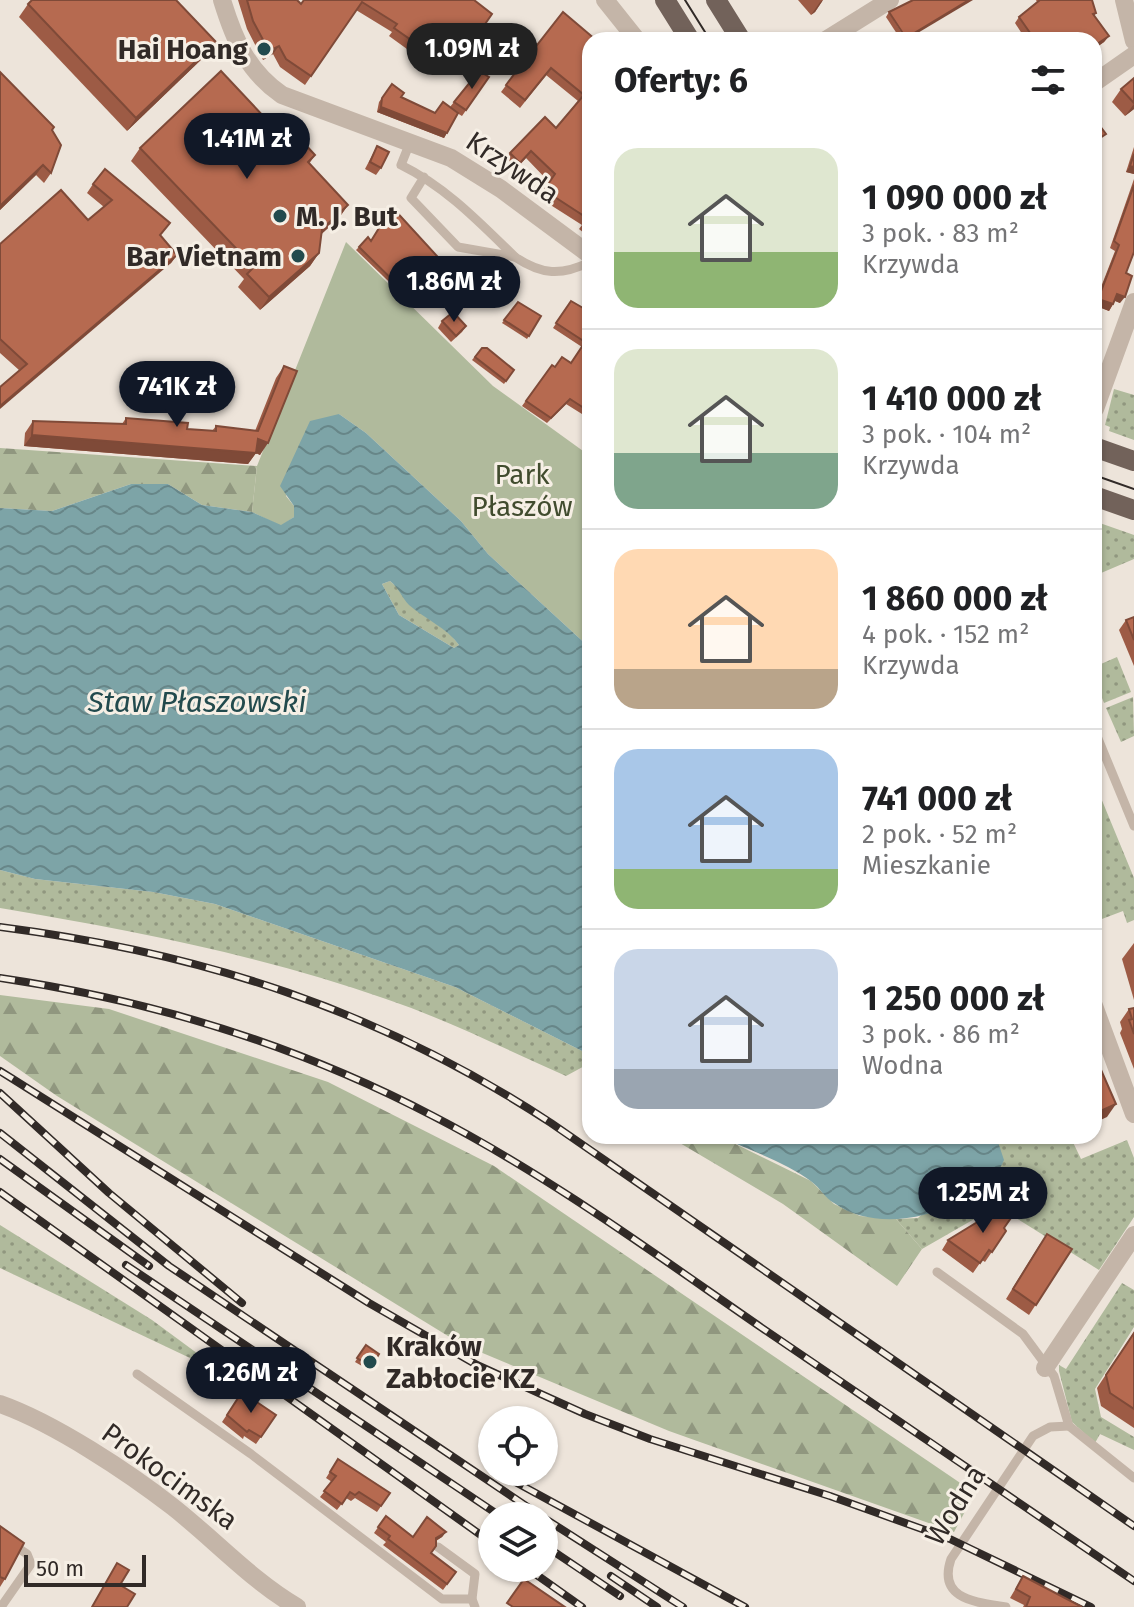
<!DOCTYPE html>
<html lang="pl">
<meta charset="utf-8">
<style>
:root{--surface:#fff;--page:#f6f6f6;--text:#202124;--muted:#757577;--line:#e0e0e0;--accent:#111827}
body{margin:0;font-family:"Fira Sans",sans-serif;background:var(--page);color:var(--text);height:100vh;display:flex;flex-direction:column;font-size:30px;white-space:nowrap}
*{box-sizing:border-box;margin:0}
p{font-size:26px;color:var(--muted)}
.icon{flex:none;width:44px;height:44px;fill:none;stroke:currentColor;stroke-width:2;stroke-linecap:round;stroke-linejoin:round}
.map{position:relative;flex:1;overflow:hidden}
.sheet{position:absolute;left:582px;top:32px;width:520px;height:1112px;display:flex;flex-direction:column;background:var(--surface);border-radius:24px;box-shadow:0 2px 6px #0004}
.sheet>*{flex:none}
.fabs{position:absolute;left:478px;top:1406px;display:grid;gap:16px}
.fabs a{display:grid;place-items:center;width:80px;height:80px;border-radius:50%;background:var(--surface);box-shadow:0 2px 6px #0004;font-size:40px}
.scale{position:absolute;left:24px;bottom:20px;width:122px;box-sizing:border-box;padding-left:8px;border:4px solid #312a27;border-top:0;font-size:22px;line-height:28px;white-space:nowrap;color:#312a27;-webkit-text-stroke:6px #f6efe5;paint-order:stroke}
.price{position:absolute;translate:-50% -68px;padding:0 18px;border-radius:28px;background:var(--accent);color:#fff;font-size:26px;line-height:52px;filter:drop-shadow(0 2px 4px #0008)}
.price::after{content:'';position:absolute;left:50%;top:48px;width:24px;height:18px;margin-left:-12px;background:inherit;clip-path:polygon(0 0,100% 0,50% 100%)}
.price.active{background:#222;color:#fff}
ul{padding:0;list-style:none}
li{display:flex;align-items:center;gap:24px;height:200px;padding:0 32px}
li+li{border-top:2px solid var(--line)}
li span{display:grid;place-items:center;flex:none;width:224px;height:160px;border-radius:24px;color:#555}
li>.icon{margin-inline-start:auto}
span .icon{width:96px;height:96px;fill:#fffc;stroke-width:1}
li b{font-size:34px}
h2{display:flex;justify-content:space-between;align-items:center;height:96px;padding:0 32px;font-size:34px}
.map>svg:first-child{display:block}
.grass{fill:url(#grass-dots)}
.forest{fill:url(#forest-firs)}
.green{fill:#b0ba9c}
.water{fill:url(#water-waves);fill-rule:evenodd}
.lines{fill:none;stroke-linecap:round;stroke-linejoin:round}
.lane{stroke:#c4b5a8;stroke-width:9}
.street{stroke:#c4b5a8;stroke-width:18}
.primary{stroke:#72625a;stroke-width:20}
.tram{stroke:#312a27;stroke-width:2}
.rail-casing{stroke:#312a27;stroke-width:8}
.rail{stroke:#f6efe5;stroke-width:5;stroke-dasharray:15;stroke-linecap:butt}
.wall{fill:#9d5b45}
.shaded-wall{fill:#7f4a38}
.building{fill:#b66a50;stroke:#7f4a38;stroke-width:2}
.poi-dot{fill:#224a4d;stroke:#f6efe5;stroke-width:3}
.labels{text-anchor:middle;stroke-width:6;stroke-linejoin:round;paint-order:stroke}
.poi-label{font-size:28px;font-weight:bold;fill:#312a27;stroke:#f6efe5;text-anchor:end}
.street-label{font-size:28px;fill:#312a27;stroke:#f6efe5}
.park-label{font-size:28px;fill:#414c2e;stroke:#f6efe5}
.water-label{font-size:30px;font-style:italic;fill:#224a4d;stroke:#f6efe5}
</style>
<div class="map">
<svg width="1134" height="1607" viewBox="0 0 1134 1607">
<defs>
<pattern id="grass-dots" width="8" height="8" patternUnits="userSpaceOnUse" patternTransform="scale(2)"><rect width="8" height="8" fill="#b0ba9c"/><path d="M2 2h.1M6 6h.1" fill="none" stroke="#90977f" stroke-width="1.8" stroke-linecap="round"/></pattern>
<pattern id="forest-firs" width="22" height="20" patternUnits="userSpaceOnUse" patternTransform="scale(2)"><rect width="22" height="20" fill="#b0ba9c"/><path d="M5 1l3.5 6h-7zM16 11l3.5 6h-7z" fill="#90977f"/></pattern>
<pattern id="water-waves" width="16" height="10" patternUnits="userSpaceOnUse" patternTransform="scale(2)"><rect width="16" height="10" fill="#7da4a7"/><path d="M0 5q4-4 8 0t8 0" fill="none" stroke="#678688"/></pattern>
</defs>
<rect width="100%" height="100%" fill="#ede4da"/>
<g class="grass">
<path d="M1114,389L1134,395V440L1109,431L1110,427L1105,425Z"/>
<path d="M1094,521L1134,535V559L1094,576Z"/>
<path d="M390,581L452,636L459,645L454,648L399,615L382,584Z"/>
<path d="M1117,657L1131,692L1104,703L1094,678V667Z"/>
<path d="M1133,697L1134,736L1121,742L1106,708Z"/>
<path d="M1094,781L1134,878V920L1127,923L1123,911L1094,922V894L1101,891L1094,872Z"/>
<path d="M0,870L35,879L153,892L215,904L455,987L590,1055V1063L566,1076C507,1050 448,1020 386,999C261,955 130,930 0,908Z"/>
<path d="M996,1136H1070L1081,1159L1127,1140L1134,1158V1217L1099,1270L997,1206L922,1249L896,1219L918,1218L999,1141Z"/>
<path d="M0,1225L152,1320L228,1376L0,1268Z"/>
<path d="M1122,1283L1134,1290V1327L1095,1389L1101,1417L1134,1437V1450L1100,1434L1095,1443L1072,1422L1059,1371V1365L1066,1369Z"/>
</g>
<g class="forest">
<path d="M0,448L257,466L252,512L202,505L168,484H131L52,511L0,508Z"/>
<path d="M0,995L109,1009L328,1082L494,1166L975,1493L954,1532L669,1431L461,1344L57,1096L0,1056Z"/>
<path d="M668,1136H719L811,1181L834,1204L860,1216L896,1219L922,1249L897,1286L783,1204Z"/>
</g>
<path class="green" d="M346,242L493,386L590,456V648L488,554L461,521L366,433L339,414L286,496L294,506V517L281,526L252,512L257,466Z"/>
<g class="water">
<path d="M339,414L366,433L461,521L488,554L590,648V1055L455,987L215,904L153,892L35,879L0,870V508L52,511L131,484H168L202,505L252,512L281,525L294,517V506L280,486L310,421ZM390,581C399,588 402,598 409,605C425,619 447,628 459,645L454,648L399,615L382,584Z"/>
<path d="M719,1136H996L1004,1160C993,1185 980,1192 956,1203C920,1221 869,1228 834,1203C825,1198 820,1188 812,1182C786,1162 748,1150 719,1136Z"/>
</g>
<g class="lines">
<g class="lane">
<path d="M411,140L401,165C446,187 480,223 515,257L458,247L411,198L424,177"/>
<path d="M515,257C542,275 561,276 590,262"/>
<path d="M1094,729L1134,826"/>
<path d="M937,1272L1023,1334L1054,1376L1069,1426L1134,1478"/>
<path d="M137,1374L251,1454L442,1599H472"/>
<path d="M0,1536L27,1554L31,1564L1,1607"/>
<path d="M438,1547L475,1574L472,1599L475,1607"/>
<path d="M1006,1607C977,1602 937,1600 951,1559L1033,1436L1050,1427L1069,1426"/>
</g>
<g class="street">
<path d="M222,0C234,39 247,71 282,95L451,158L501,189L590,255"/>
<path d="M605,0L637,40"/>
<path d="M1124,0L1134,41"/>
<path d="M826,40L890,0"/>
<path d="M1094,83L1134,55"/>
<path d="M1095,409L1134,302"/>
<path d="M1094,1006L1134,1114"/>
<path d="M1045,1368L1134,1235"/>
<path d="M0,1404C54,1423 128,1472 173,1507C215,1540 251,1580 297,1607"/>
</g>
<g class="primary">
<path d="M665,0L690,40"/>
<path d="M716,0L741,40"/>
<path d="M1094,447L1134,461"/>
<path d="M1094,496L1134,510"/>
</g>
<g class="tram">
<path d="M685,0L710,40"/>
<path d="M1094,475L1134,489"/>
</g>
<g class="rail-casing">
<g id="rail">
<path d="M0,927C203,953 379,1010 551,1123L1134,1526"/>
<path d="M0,978C151,1000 297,1045 433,1116C549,1176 655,1254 762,1328C886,1412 1010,1497 1134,1581"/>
<path d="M0,1071L369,1303L477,1365L585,1414L650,1439L830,1496L950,1539L1091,1607"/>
<path d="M0,1093L109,1193L242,1303"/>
<path d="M0,1133L169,1266L541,1516"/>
<path d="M0,1159L149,1266"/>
<path d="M0,1192L492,1543"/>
<path d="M126,1265L500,1516"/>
<path d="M497,1472L745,1607"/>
<path d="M544,1518L683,1607"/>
<path d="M544,1545L620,1596"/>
<path d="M527,1568L582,1607"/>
<path d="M611,1576L657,1607"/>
</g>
</g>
<use href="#rail" class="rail"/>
</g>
<g class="wall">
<path d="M238,0H297L301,4L474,0L492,14L459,61L446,51L441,58L426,47L418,57L389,36L392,32L356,10L305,85L280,67L273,54L263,60L247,29Z"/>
<path d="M798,0H823L815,12L811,15Z"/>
<path d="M1036,0H1092L1096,13L1094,16L1109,36L1104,42L1094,49V40H1026L1015,23L1019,17L1037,2Z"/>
<path d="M28,4L207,54L127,131L19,17Z"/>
<path d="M889,12L906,40H901L886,17Z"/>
<path d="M514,27L537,45L596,40L588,179L590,180V238L579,229L582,225L538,197L549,182L526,158L515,170L505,161L510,153L556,128L578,101L546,75L520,108L501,92L522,64L499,46Z"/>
<path d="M479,71L489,77L462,116L457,113L444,138L377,112L379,102L392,84L401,97L435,113L450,107Z"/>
<path d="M0,72L54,127L52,130L51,173L44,183L36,175L0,210Z"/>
<path d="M1134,78V109L1125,116L1112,102L1121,89Z"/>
<path d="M282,136L315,155L309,164L348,205L339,218L321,234L319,253L310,266L260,310L238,287L244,279L131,161L140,148Z"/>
<path d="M377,146L381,168L376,175L365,169Z"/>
<path d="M1134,147V174L1126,172Z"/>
<path d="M1134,179V252L1126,273L1120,303L1115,301L1109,311L1094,305L1115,251L1110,248Z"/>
<path d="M93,184L161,236L177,255L171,263L19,370L0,353V244L88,220L104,207L87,193Z"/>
<path d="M371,241L447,267L412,304L356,250L359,247Z"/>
<path d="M571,301L590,312V419L566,404L547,423L522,406L552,365L555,367L571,363L582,347L553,328Z"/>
<path d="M518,302L541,316L527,339L502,323Z"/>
<path d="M442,321L466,326L462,332L451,342L438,328Z"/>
<path d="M482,348L514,370L504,384L472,360Z"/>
<path d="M284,366L260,455L256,453L248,464L24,446L25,433L33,421L122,424L126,418L187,429L212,431L216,426L255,431L276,378Z"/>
<path d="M1134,617V666L1119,630L1126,620Z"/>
<path d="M1134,943V1000L1122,959Z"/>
<path d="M1134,1008V1069L1120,1033L1122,1029L1120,1022L1129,1009Z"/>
<path d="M1004,1228L1006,1231L985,1262L982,1260L973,1273L942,1250L948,1240Z"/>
<path d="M1040,1244L1072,1249L1029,1315L1006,1299Z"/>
<path d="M1134,1332V1428L1101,1406L1097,1388Z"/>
<path d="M366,1345L379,1354L369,1370L355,1362Z"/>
<path d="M242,1392L276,1415L256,1444L244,1436L243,1439L222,1422Z"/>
<path d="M338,1459L390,1493L377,1512L355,1498L351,1501L346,1498L337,1510L320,1497L332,1482L326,1478Z"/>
<path d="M386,1516L413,1537L446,1532L442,1537L436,1541L431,1553L456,1572L443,1590L383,1545L386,1542L374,1533Z"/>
<path d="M0,1526L5,1579L0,1587Z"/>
<path d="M1023,1576L1082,1607H1023L1024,1605L1010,1598Z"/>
</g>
<g class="shaded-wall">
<path d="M823,0L815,12L811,15L820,2Z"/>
<path d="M969,0H973L906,40H904L906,38Z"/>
<path d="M1109,36L1104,42L1094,49V46Z"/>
<path d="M216,42L207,54L127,131L136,118Z"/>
<path d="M279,46L273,54L263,60L269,51Z"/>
<path d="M1134,104V109L1125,116Z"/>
<path d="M381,107L447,133L444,138L377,112Z"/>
<path d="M43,165L36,175L0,210V206Z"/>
<path d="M1130,166L1134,167V174L1126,172Z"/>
<path d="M348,205L339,218L313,242L322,229Z"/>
<path d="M319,253L310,266L260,310L269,297Z"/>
<path d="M177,255L171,263L0,409V406Z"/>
<path d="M1117,294L1125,297L1120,303L1113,300Z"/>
<path d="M1098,299L1113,304L1109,311L1094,305Z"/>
<path d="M32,435L258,439L268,443L260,455L256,453L248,464L24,446Z"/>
<path d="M1116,1104L1107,1117L1094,1123V1114Z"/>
<path d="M446,1532L442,1537L432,1543L436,1538Z"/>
</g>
<g class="building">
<path d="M32,0H176L216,42L136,118L28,4Z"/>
<path d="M247,0H297L301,4L304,0H474L492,14L465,53L452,43L446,50L431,39L424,49L394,28L397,24L362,2L311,76L286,59L279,46L269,51L253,21Z"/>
<path d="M913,0H969L906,38L889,12Z"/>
<path d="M1040,0H1092L1096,13L1093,14L1109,36L1094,46V40H1035L1019,17Z"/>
<path d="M563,12L596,40H590V175L587,178L590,180V227L584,222L587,218L544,190L555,174L531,151L520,163L510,153L545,117L556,128L584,95L551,68L525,100L506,85L527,57L504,39L514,27L537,45Z"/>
<path d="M221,71L282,136L290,128L303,142L315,155L308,162L348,205L322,229L319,253L269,297L247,274L254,267L140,148Z"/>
<path d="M479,71L489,77L466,110L454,102Z"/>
<path d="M0,72L54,127L52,130L61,145L51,173L43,165L0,206Z"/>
<path d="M1134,78V103L1121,89Z"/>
<path d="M392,84L404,93L401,97L435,113L443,102L458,113L447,133L381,107L382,98Z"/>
<path d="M1094,118L1106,134L1094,142Z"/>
<path d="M377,146L389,152L381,168L370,162Z"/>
<path d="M1134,154V167L1130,166Z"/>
<path d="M105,169L170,223L160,235L177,255L0,406V387L27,364L0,339V244L61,190L88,220L112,200L93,184Z"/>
<path d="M1134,185V252L1126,273L1132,276L1125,297L1117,294L1113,304L1098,299L1119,245L1114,241Z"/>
<path d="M392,207L447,267L414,301L359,247L368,237L371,241Z"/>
<path d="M571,301L590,312V412L570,399L551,418L526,401L552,365L555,367L562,357L571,363L585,342L556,323Z"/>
<path d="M518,302L541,316L529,336L504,320Z"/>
<path d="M453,312L466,326L456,336L442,321Z"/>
<path d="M1094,324L1099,328L1094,337Z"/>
<path d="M482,348H487L514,370L506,381L475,357Z"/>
<path d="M284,366L297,371L268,443L258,439L256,453L32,435L33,421L126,424V418L188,423L187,429L216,431V426L258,431Z"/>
<path d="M1134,617V640L1126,620Z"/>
<path d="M1134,1008V1034L1129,1020L1132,1019L1129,1009Z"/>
<path d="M1094,1054L1116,1104L1094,1114Z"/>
<path d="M1002,1207L1013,1215L1004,1228L1006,1231L992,1252L989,1250L980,1263L948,1240Z"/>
<path d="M1047,1234L1072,1249L1036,1305L1013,1289Z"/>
<path d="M1134,1333V1409L1110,1393L1106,1375Z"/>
<path d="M366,1345L379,1354L371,1367L357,1358Z"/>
<path d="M242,1392L276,1415L261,1437L249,1430L247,1432L227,1415Z"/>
<path d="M338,1459L390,1493L381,1506L359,1492L355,1495L350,1492L342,1504L324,1491L336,1476L330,1472Z"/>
<path d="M386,1516L413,1537L427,1517L446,1532L436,1538V1546L431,1553L456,1572L447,1584L388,1539L390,1536L378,1527Z"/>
<path d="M0,1526L24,1543L5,1579L0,1577Z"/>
<path d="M117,1563L129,1570L120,1585L135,1594L127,1607H92Z"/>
<path d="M1023,1576L1082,1607H1026L1030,1597L1016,1589Z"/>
<path d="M524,1579L565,1607H513L507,1603Z"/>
</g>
<g class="poi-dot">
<circle cx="264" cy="49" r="8"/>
<circle cx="280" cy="216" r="8"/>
<circle cx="298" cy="256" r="8"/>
<circle cx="370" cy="1362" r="8"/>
</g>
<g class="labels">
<g class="poi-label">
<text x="248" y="59">Hai Hoang</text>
<text x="296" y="226" text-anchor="start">M. J. But</text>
<text x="282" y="266">Bar Vietnam</text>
<text x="386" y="1356" text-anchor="start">Kraków<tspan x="386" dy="32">Zabłocie KZ</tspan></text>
</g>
<g class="street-label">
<text transform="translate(513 167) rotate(34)" y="10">Krzywda</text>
<text transform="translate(170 1476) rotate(36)" y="10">Prokocimska</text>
<text transform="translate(955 1505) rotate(-58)" y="10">Wodna</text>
</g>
<g class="park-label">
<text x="522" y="484">Park<tspan x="522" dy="32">Płaszów</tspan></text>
</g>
<g class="water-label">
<text x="197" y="712">Staw Płaszowski</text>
</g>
</g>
</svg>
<div class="fabs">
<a><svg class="icon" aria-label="locate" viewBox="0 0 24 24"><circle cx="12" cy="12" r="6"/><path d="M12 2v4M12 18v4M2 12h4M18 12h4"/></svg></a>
<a><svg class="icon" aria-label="layers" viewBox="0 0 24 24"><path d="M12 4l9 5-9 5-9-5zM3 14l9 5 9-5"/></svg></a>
</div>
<div class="scale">50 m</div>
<b class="price active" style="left:472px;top:91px">1.09M zł</b>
<b class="price" style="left:247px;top:181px">1.41M zł</b>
<b class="price" style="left:454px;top:324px">1.86M zł</b>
<b class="price" style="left:177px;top:429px">741K zł</b>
<b class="price" style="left:983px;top:1235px">1.25M zł</b>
<b class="price" style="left:251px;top:1415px">1.26M zł</b>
<section class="sheet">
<h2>Oferty: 6<svg class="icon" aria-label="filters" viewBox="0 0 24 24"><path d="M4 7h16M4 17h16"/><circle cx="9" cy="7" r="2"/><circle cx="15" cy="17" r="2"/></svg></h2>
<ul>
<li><span style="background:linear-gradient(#dfe7d0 65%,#8fb573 0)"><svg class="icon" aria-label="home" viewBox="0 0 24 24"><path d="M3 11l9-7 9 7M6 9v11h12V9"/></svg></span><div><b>1 090 000 zł</b><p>3 pok. · 83 m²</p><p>Krzywda</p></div></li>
<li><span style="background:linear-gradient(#dfe7d0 65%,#7fa58c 0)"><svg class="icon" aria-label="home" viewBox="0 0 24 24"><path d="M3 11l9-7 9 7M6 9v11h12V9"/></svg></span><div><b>1 410 000 zł</b><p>3 pok. · 104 m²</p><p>Krzywda</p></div></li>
<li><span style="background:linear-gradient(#ffd9b3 75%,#b9a48a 0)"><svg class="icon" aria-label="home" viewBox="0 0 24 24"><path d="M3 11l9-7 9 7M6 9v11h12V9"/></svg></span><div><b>1 860 000 zł</b><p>4 pok. · 152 m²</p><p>Krzywda</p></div></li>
<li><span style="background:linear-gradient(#a9c7e8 75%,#8fb573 0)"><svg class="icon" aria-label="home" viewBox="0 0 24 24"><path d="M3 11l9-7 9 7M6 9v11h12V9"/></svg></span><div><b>741 000 zł</b><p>2 pok. · 52 m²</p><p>Mieszkanie</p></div></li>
<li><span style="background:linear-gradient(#c9d6e8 75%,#9aa5b1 0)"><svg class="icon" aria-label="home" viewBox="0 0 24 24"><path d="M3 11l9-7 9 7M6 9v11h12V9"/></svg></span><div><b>1 250 000 zł</b><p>3 pok. · 86 m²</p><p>Wodna</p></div></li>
</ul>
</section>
</div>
